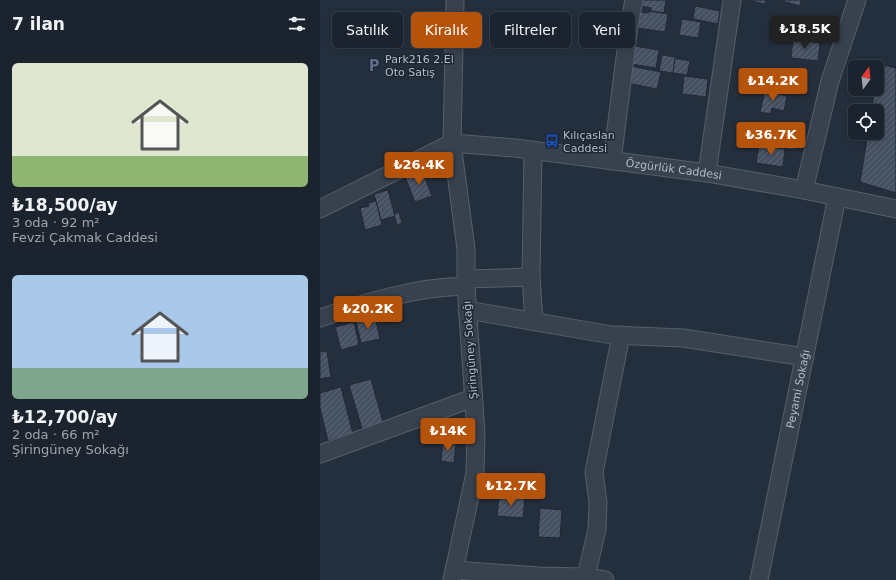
<!DOCTYPE html>
<html lang="tr">
<meta charset="utf-8">
<style>
:root{--surface:#1b232e;--page:#282f3a;--text:#f1f3f6;--muted:#a0a4aa;--line:#39404a;--accent:#b45309}
body{margin:0;font-family:"DejaVu Sans",sans-serif;background:var(--page);color:var(--text);height:100vh;display:flex;flex-direction:column;font-size:15px;white-space:nowrap}
*{box-sizing:border-box;margin:0}
p{font-size:13px;color:var(--muted)}
.icon{flex:none;width:22px;height:22px;fill:none;stroke:currentColor;stroke-width:2;stroke-linecap:round;stroke-linejoin:round}
.map{position:relative;flex:1;overflow:hidden}
.panel{display:flex;flex-direction:column;background:var(--surface);width:320px}
.panel>*{flex:none}
.banner{position:absolute;left:12px;top:12px;width:380px;height:36px;display:flex;gap:8px}
.needle{width:26px;rotate:15deg}
.buttons{position:absolute;left:528px;top:60px;display:grid;gap:8px}
.buttons a{display:grid;place-items:center;width:36px;height:36px;border-radius:6px;background:var(--surface);box-shadow:0 2px 10px #0003,0 0 0 1px var(--line);font-size:20px}
.price{position:absolute;translate:-50% -34px;padding:0 9px;border-radius:4px;background:var(--accent);color:#fff;font-size:13px;line-height:26px;filter:drop-shadow(0 1px 2px #0008)}
.price::after{content:'';position:absolute;left:50%;top:24px;width:12px;height:9px;margin-left:-6px;background:inherit;clip-path:polygon(0 0,100% 0,50% 100%)}
.price.current{background:#222;color:#fff}
ul{padding:0;list-style:none}
li{display:grid;align-content:center;gap:8px;height:212px;padding:0 12px}
li span{display:grid;place-items:center;height:124px;border-radius:6px;color:#555}
li>.icon{margin-inline-start:auto}
span .icon{width:72px;height:72px;fill:#fffc;stroke-width:1}
li b{font-size:17px}
h2{display:flex;justify-content:space-between;align-items:center;height:48px;padding:0 12px;font-size:17px}
.chip{padding:0 14px;border-radius:6px;background:var(--surface);box-shadow:0 2px 10px #0003,0 0 0 1px var(--line);font-size:14px;line-height:36px}
.chip.current{background:var(--accent);color:#fff}
main{display:flex;flex:1;min-height:0}
.map>svg:first-child{display:block}
.building{fill:url(#building-hatch);stroke:#1f2835}
.lines{fill:none;stroke-linecap:round;stroke-linejoin:round}
.minor-casing{stroke:#565f6c;stroke-width:19}
.minor{stroke:#38414e;stroke-width:17}
.labels{text-anchor:middle;stroke-width:3;stroke-linejoin:round;paint-order:stroke}
.poi-label{font-size:11px;fill:#b4bcc9;stroke:#1d2633;text-anchor:start}
.street-label{font-size:11px;fill:#b4bcc9;stroke:#1d2633}
</style>
<main>
<section class="panel">
<h2>7 ilan<svg class="icon" aria-label="filters" viewBox="0 0 24 24"><path d="M4 7h16M4 17h16"/><circle cx="9" cy="7" r="2"/><circle cx="15" cy="17" r="2"/></svg></h2>
<ul>
<li><span style="background:linear-gradient(#dfe7d0 75%,#8fb573 0)"><svg class="icon" aria-label="home" viewBox="0 0 24 24"><path d="M3 11l9-7 9 7M6 9v11h12V9"/></svg></span><div><b>₺18,500/ay</b><p>3 oda · 92 m²</p><p>Fevzi Çakmak Caddesi</p></div></li>
<li><span style="background:linear-gradient(#a9c7e8 75%,#7fa58c 0)"><svg class="icon" aria-label="home" viewBox="0 0 24 24"><path d="M3 11l9-7 9 7M6 9v11h12V9"/></svg></span><div><b>₺12,700/ay</b><p>2 oda · 66 m²</p><p>Şiringüney Sokağı</p></div></li>
</ul>
</section>
<div class="map">
<svg width="576" height="580" viewBox="0 0 576 580">
<defs>
<pattern id="building-hatch" width="6" height="6" patternUnits="userSpaceOnUse"><rect width="6" height="6" fill="#455162"/><path d="M-1 1l2-2M0 6l6-6M5 7l2-2" fill="none" stroke="#5d6877"/></pattern>
</defs>
<rect width="100%" height="100%" fill="#242f3e"/>
<g class="building">
<path d="M322,0H346L344,13L331,11V8L321,6Z"/>
<path d="M426,0H446L445,4Z"/>
<path d="M462,0H481L480,6L462,1Z"/>
<path d="M375,6L400,11L398,24L373,19Z"/>
<path d="M329,11L348,14L345,32L317,28L319,12L329,13Z"/>
<path d="M362,19L381,22L378,38L359,35Z"/>
<path d="M281,26L303,30L300,47L278,43Z"/>
<path d="M473,39L500,43L498,61L471,58Z"/>
<path d="M314,46L339,50L336,68L311,64Z"/>
<path d="M342,55L356,57L353,73L339,71Z"/>
<path d="M355,58L370,61L367,75L353,73Z"/>
<path d="M559,64L576,68V193L540,182L548,133H557V111H551L555,89H557V77Z"/>
<path d="M310,66L341,72L337,89L307,83Z"/>
<path d="M364,76L388,79L386,97L362,94Z"/>
<path d="M445,91L467,96L464,111L452,108L451,114L440,112Z"/>
<path d="M441,128L477,134L475,150L439,145Z"/>
<path d="M439,145L465,149L463,167L436,163Z"/>
<path d="M102,170L112,196L95,202L85,177Z"/>
<path d="M68,190L75,216L61,220L54,194Z"/>
<path d="M56,201L62,225L45,230L40,208L49,206L48,203Z"/>
<path d="M79,212L82,223L77,225L74,214Z"/>
<path d="M55,317L60,339L41,343L36,321Z"/>
<path d="M34,322L39,345L21,350L15,327Z"/>
<path d="M7,351L11,377L0,379V352Z"/>
<path d="M51,379L64,426L43,432L29,385Z"/>
<path d="M21,387L33,434L8,441L0,408V393Z"/>
<path d="M123,441L136,443L134,463L121,461Z"/>
<path d="M179,496L205,498L203,518L177,516Z"/>
<path d="M220,508L242,510L240,538L218,537Z"/>
</g>
<g class="lines">
<g class="minor-casing">
<g id="minor">
<path d="M213,150L211,277L214,321"/>
<path d="M292,161L309,26L314,0"/>
<path d="M387,173L412,0"/>
<path d="M484,190L510,81L537,0"/>
<path id="s1" d="M0,209L132,143L195,148L387,173L484,190L576,209"/>
<path d="M146,279L211,277"/>
<path d="M147,310L292,335L363,338L485,357"/>
<path d="M0,318C47,302 96,287 146,286"/>
<path d="M0,454L153,398"/>
<path d="M134,570L219,576L266,577L277,529L278,503L274,472L301,335"/>
<path d="M266,577L285,580"/>
<path d="M132,580L155,473L156,433L146,286V249L132,143L135,0"/>
<path id="s2" d="M439,580L517,197"/>
</g>
</g>
<use href="#minor" class="minor"/>
</g>
<defs>
<g id="parking-bare" transform="scale(1.08)"><path d="M-3.5-5.5H1a3.5 3.5 0 0 1 0 7H-1V5.5H-3.5ZM-1-3.4V-.6H.8a1.4 1.4 0 0 0 0-2.8Z" fill="#5c6f8a" stroke="#1d2633" stroke-width="2.5" paint-order="stroke"/></g>
<g id="bus-bare" transform="scale(1.08)"><path d="M-5-6H5V4H4V6H2V4H-2V6H-4V4H-5ZM-3.5-4V0h7V-4ZM-3.5 1.2v1.5H-2V1.2ZM2 1.2v1.5H3.5V1.2Z" fill="#1a4fb4" stroke="#1d2633" stroke-width="2.5" paint-order="stroke"/></g>
</defs>
<g fill-rule="evenodd">
<use href="#parking-bare" x="54" y="65"/>
<use href="#bus-bare" x="232" y="141"/>
</g>
<g class="labels">
<g class="poi-label">
<text x="65" y="63">Park216 2.El<tspan x="65" dy="13">Oto Satış</tspan></text>
<text x="243" y="139">Kılıçaslan<tspan x="243" dy="13">Caddesi</tspan></text>
</g>
<g class="street-label">
<text dy="4" stroke="none"><textPath href="#s1" startOffset="371">Özgürlük Caddesi</textPath></text>
<text transform="translate(150 350) rotate(-94)" y="4">Şiringüney Sokağı</text>
<text dy="4" stroke="none"><textPath href="#s2" startOffset="195">Peyami Sokağı</textPath></text>
</g>
</g>
</svg>
<div class="buttons">
<a><svg class="needle" viewBox="-14 -14 28 28"><path d="M0-13l5 13h-10z" fill="#e53935"/><path d="M0 13l5-13h-10z" fill="#a0a4aa"/></svg></a>
<a><svg class="icon" aria-label="locate" viewBox="0 0 24 24"><circle cx="12" cy="12" r="6"/><path d="M12 2v4M12 18v4M2 12h4M18 12h4"/></svg></a>
</div>
<b class="price current" style="left:485px;top:50px">₺18.5K</b>
<b class="price" style="left:453px;top:102px">₺14.2K</b>
<b class="price" style="left:451px;top:156px">₺36.7K</b>
<b class="price" style="left:99px;top:186px">₺26.4K</b>
<b class="price" style="left:48px;top:330px">₺20.2K</b>
<b class="price" style="left:128px;top:452px">₺14K</b>
<b class="price" style="left:191px;top:507px">₺12.7K</b>
<div class="banner">
<a class="chip">Satılık</a>
<a class="chip current">Kiralık</a>
<a class="chip">Filtreler</a>
<a class="chip">Yeni</a>
</div>
</div>
</main>
